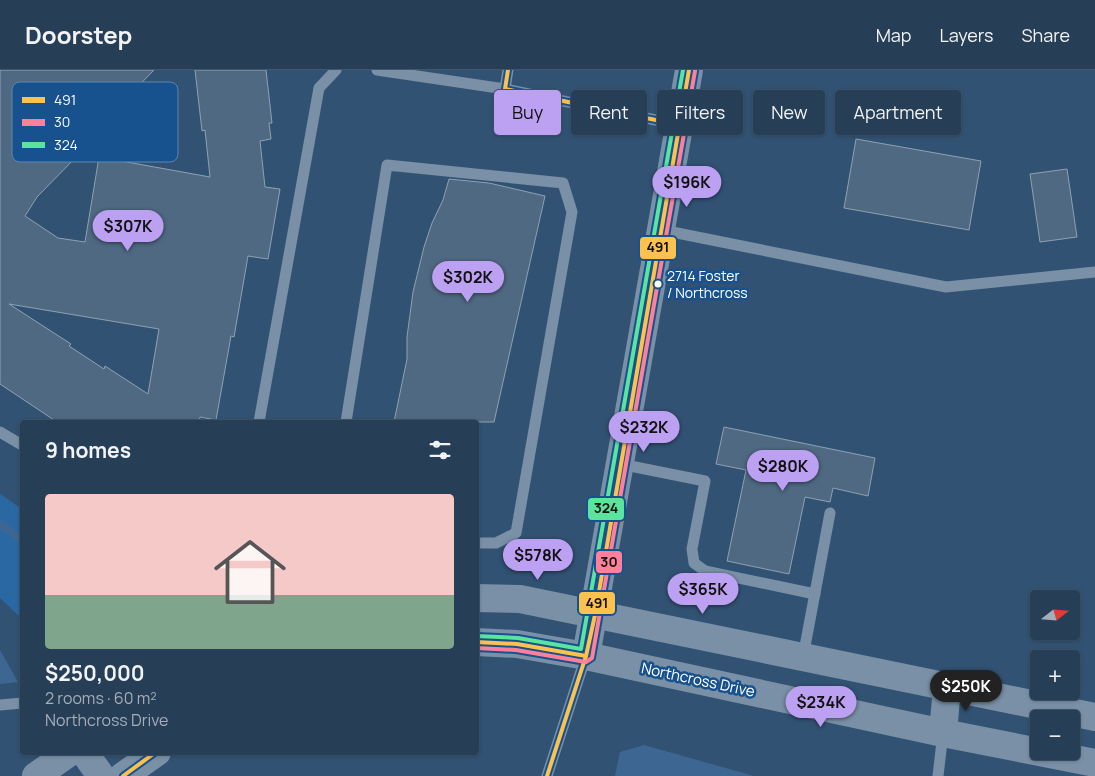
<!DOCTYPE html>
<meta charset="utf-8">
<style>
:root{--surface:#263e56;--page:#324960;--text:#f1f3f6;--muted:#a4aeb9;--line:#42576c;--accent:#bca0f2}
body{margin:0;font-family:Manrope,sans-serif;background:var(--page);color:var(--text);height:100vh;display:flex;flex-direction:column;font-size:19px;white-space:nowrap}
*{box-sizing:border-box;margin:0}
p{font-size:16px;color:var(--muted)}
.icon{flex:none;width:28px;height:28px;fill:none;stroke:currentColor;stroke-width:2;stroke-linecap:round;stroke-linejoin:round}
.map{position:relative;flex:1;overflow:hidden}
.panel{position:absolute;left:20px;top:350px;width:459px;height:335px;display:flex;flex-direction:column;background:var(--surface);border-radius:5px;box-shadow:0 1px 4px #0004,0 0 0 1px var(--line)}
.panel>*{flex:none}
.banner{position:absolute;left:494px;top:20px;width:475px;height:45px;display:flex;gap:10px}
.needle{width:32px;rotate:73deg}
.tools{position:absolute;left:1030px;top:520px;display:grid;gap:10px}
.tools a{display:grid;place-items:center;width:50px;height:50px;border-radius:5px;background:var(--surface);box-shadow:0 1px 4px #0004,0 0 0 1px var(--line);font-size:25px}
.price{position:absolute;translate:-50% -42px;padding:0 11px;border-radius:18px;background:var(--accent);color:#111;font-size:16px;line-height:32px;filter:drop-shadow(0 1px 2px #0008)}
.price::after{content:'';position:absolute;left:50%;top:30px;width:15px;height:11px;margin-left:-8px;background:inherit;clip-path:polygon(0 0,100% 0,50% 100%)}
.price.current{background:#222;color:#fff}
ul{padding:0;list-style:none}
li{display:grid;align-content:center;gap:10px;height:265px;padding:0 25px}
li+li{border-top:1px solid var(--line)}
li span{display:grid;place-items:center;height:155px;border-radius:5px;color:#555}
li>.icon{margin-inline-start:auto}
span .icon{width:90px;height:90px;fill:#fffc;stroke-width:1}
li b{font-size:21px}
h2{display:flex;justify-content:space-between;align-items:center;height:60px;padding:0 25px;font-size:21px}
.chip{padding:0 18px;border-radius:5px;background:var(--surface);box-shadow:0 1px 4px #0004,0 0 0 1px var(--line);font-size:18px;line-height:45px}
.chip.current{background:var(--accent);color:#111}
header{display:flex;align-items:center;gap:30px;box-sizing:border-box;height:70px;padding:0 25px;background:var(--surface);border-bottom:1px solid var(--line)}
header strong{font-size:24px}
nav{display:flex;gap:28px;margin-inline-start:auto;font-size:18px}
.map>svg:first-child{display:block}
.green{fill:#2a68a4}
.water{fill:#3d6792}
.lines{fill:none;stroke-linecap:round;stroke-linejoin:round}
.stream{stroke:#3d6792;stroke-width:8}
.building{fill:#4f6982;stroke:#8ea1b4;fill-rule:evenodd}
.service{stroke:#7990a6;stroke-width:11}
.tertiary{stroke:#7990a6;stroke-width:28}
.bus-1-casing{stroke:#17528e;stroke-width:8}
.bus-2-casing{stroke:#17528e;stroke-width:8}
.bus-3-casing{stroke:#17528e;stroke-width:8}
.bus-1{stroke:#fcc24d;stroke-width:4}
.bus-2{stroke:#ff8098;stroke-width:4}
.bus-3{stroke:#5ae49d;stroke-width:4}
.bus-dot{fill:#fff;stroke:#17528e;stroke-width:2}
.labels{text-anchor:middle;stroke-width:5;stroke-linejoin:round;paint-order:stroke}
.bus-label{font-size:14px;fill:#fff;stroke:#17528e;text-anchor:start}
.street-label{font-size:15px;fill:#fff;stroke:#17528e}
.key{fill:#17528e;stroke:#5d86b0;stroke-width:1}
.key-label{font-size:14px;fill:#fff}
.line-badge{stroke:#17528e;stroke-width:2}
.pale-badge-label{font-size:14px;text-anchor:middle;font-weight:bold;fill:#111}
</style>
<header>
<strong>Doorstep</strong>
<nav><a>Map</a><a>Layers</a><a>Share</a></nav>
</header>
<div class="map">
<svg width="1095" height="706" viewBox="0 0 1095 706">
<rect width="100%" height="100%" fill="#325273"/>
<path class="green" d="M0,424L22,439V549L0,528Z"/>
<g class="water">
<path d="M157,23L178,29L168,71L146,66Z"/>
<path d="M0,580L18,612L0,614Z"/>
<path d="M644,675L754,706H615L620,682Z"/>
</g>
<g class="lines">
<path class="stream" d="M0,454L22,470"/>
</g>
<g class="building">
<path d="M0,0H154L86,70L46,74V78L79,84L37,127L25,146L58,168L85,172L99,87L210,107L205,60L202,61L195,0H266L272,53H269L271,69L260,71L265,117L280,119L268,189L248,186L234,267L231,266L216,350L200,347L199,352H57L0,314ZM9,234L159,259L148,324L105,296L104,299L69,276L71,274Z"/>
<path d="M856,69L981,91L969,160L844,138Z"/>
<path d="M1067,99L1077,167L1040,172L1030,104Z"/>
<path d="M449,109L489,113L545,126L494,352H394L407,289V267L413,222L424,177L432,153L443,130Z"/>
<path d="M724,357L875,388L868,426L833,418L830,432L805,427L789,504L727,491L746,400L716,394Z"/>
</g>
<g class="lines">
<g class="service">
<path d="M377,0L505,19L680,55"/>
<path d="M505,19L508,0"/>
<path d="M662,160L946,217L1095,202"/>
<path d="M259,352L319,18L336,0"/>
<path d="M346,352L387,95L563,113L572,142L516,463L496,473H476"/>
<path d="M0,362L22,375"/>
<path d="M620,394L705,411L692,479L694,493L705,501L815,524"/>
<path d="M803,587L830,443"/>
<path d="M0,635L22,633"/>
<path d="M547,706L586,586"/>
<path d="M938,706L943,663"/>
</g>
<g class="tertiary">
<path d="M476,528L520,529L1095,647"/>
<path d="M476,572L517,574L586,586L943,663L1095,693"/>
<path d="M586,586L689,0"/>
<path d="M943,663L947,617"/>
<path d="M84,682L101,706"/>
<path d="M36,706L70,682"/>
<path d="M123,706L157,682"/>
</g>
<g class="bus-1-casing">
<g id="bus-1">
<path d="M508,0L505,19L680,55"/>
<path d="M476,572L517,574L586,586"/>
<path d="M123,706L156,682"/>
<path d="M547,706L586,586L595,545L689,0"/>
</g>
</g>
<g class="bus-2-casing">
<path id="bus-2" d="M476,578L516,580L586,592L592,588L695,1"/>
</g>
<g class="bus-3-casing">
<path id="bus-3" d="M476,566L518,568L581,579L683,0"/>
</g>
<use href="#bus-1" class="bus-1"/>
<use href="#bus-2" class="bus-2"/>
<use href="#bus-3" class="bus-3"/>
</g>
<circle class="bus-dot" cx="658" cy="214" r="4.5"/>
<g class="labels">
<g class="bus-label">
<text x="667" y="211">2714 Foster<tspan x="667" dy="17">/ Northcross</tspan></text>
</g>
<g class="street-label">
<text transform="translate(698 610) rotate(12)" y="5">Northcross Drive</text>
</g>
</g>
<rect x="12" y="12" width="166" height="80" rx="8" class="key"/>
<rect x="22" y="27" width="23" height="6" fill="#fcc24d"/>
<rect x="22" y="49" width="23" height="7" fill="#ff8098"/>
<rect x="22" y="72" width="23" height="6" fill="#5ae49d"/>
<g class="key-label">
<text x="54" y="35">491</text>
<text x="54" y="57">30</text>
<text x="54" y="80">324</text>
</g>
<g class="line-badge">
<rect x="639" y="166" width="38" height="24" rx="5" fill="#fcc24d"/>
<rect x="587" y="427" width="38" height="24" rx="5" fill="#5ae49d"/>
<rect x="595" y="480" width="28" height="24" rx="5" fill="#ff8098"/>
<rect x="578" y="521" width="38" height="24" rx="5" fill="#fcc24d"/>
</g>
<g class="pale-badge-label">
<text x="658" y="182">491</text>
<text x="606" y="443">324</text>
<text x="609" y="497">30</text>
<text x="597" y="538">491</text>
</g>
</svg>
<div class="tools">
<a><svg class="needle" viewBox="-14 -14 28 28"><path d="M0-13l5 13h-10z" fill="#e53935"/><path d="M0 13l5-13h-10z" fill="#a4aeb9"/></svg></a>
<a>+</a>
<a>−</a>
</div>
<b class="price" style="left:687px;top:138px">$196K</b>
<b class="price" style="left:128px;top:182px">$307K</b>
<b class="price" style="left:468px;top:233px">$302K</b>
<b class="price" style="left:644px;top:383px">$232K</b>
<b class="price" style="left:783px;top:422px">$280K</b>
<b class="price" style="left:538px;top:511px">$578K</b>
<b class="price" style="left:703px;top:545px">$365K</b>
<b class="price current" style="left:966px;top:642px">$250K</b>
<b class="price" style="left:821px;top:658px">$234K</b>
<div class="banner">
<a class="chip current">Buy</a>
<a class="chip">Rent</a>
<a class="chip">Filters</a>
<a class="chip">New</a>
<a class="chip">Apartment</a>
</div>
<section class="panel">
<h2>9 homes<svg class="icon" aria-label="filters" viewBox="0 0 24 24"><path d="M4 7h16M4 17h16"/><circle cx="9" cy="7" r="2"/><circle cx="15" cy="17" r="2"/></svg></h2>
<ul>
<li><span style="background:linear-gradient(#f6c9c9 65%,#7fa58c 0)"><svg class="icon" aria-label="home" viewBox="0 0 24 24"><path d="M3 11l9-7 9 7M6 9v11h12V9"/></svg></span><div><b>$250,000</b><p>2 rooms · 60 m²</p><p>Northcross Drive</p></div></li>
</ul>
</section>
</div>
